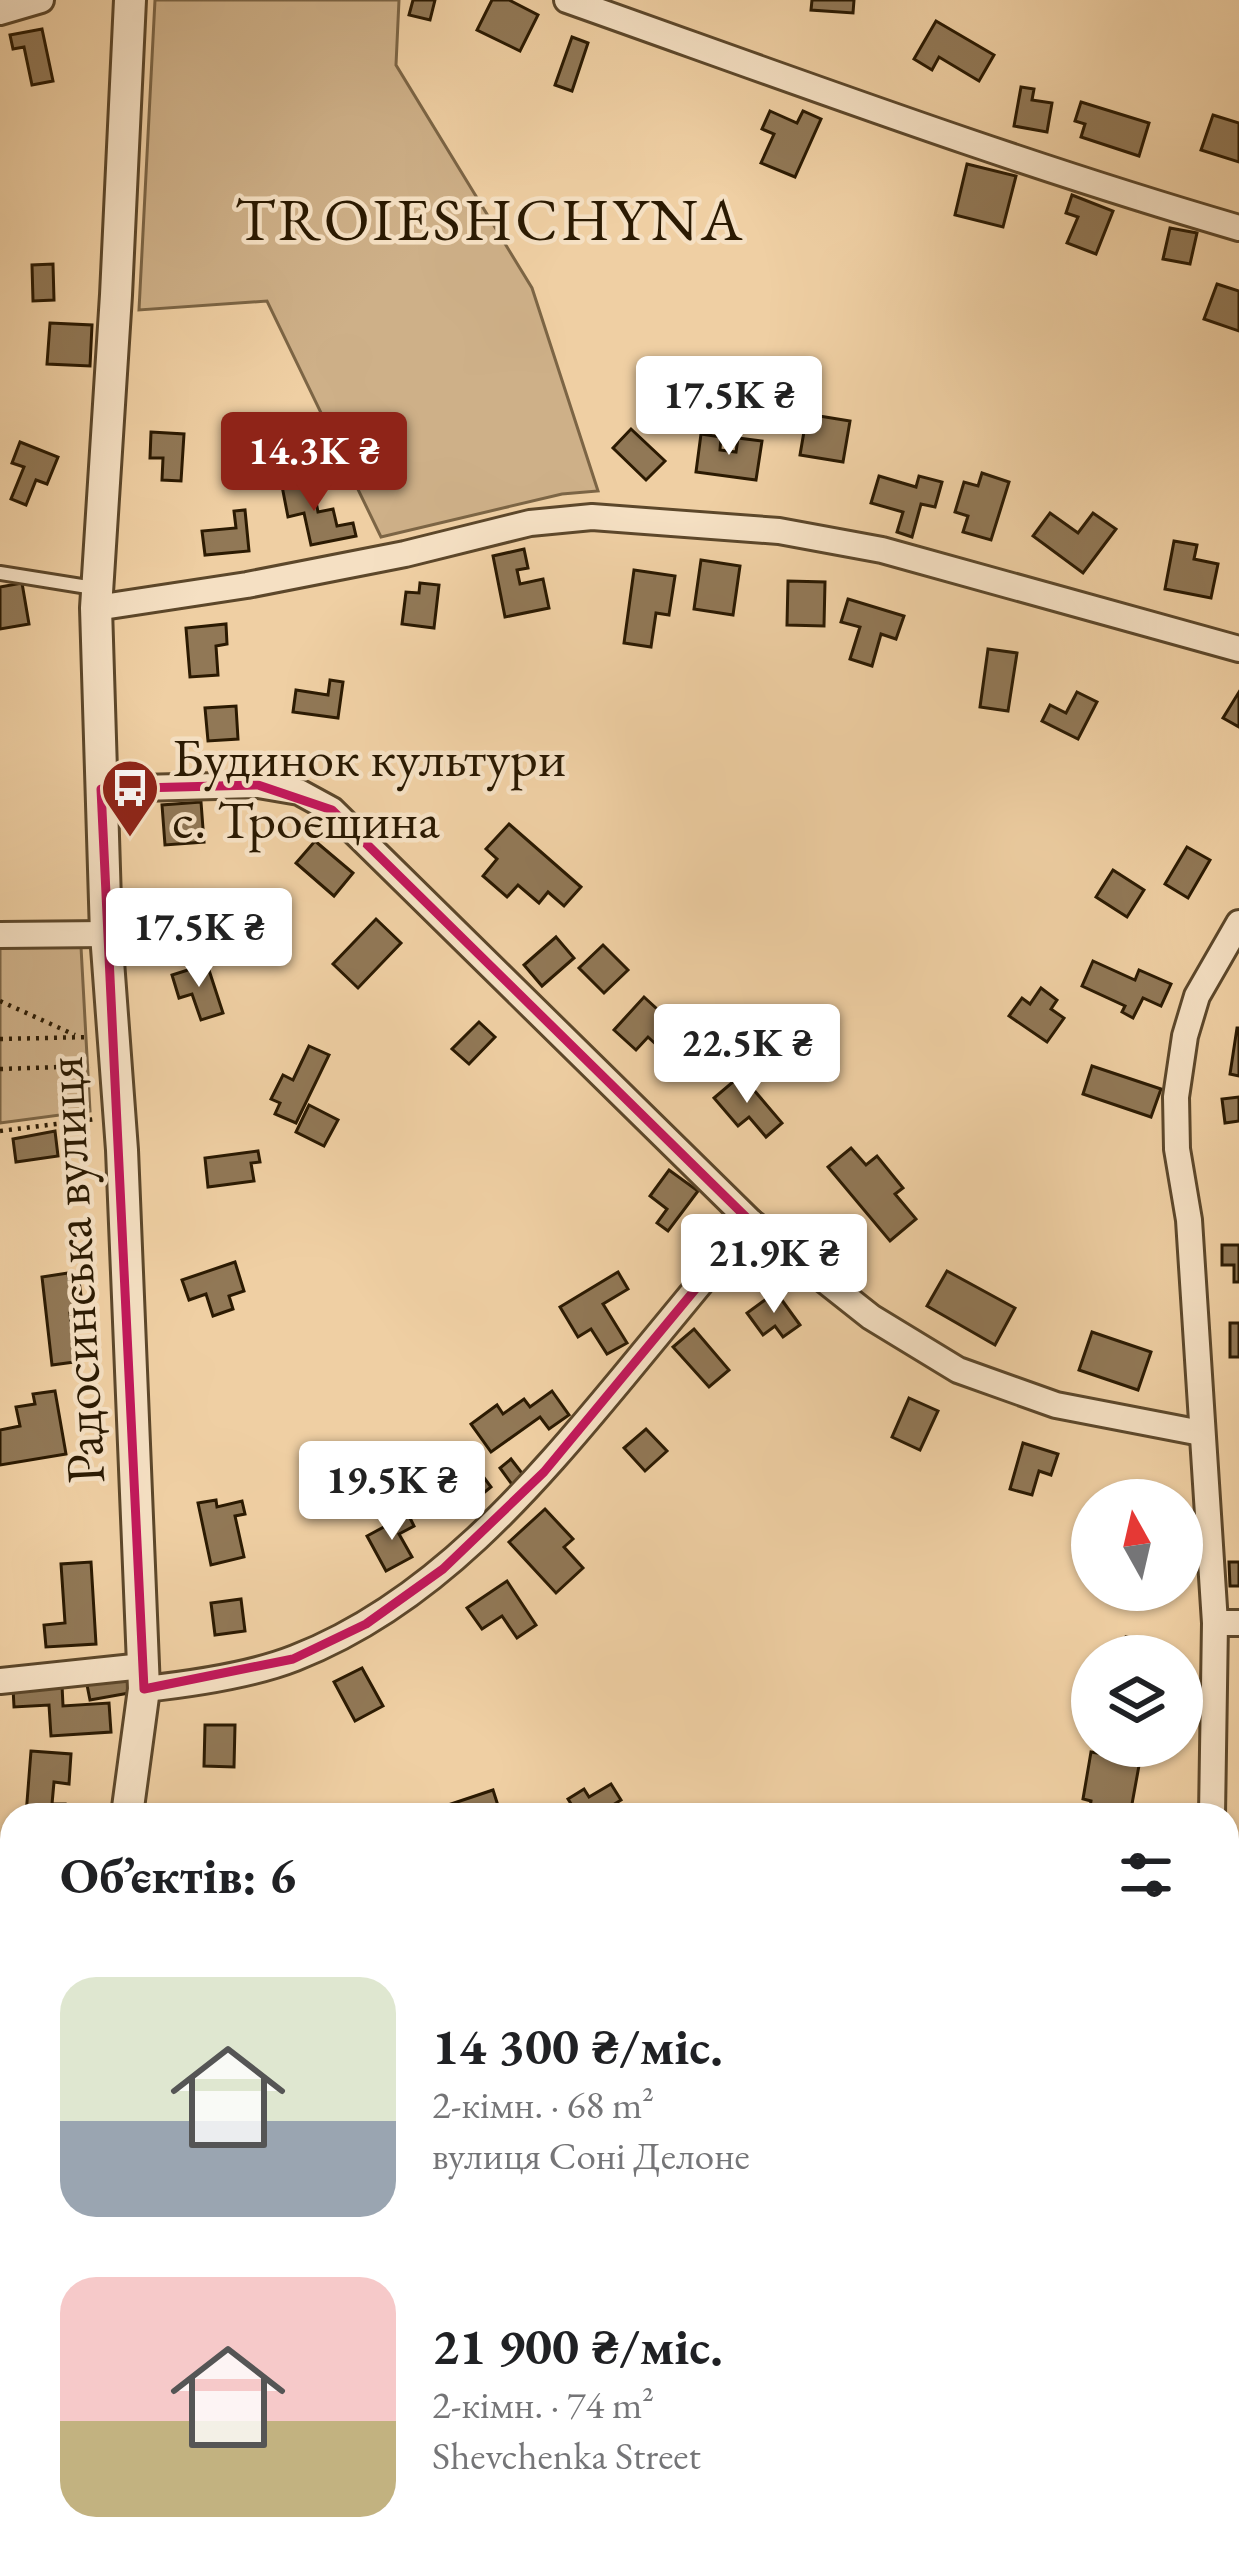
<!DOCTYPE html>
<html lang="uk">
<meta charset="utf-8">
<style>
:root{--surface:#fff;--page:#f2f2f2;--text:#202124;--muted:#757577;--accent:#8f2418}
body{margin:0;font-family:"EB Garamond",serif;background:var(--page);color:var(--text);height:100vh;display:flex;flex-direction:column;font-size:45px;white-space:nowrap}
*{box-sizing:border-box;margin:0}
p{font-size:39px;color:var(--muted)}
.icon{flex:none;width:66px;height:66px;fill:none;stroke:currentColor;stroke-width:2;stroke-linecap:round;stroke-linejoin:round}
.map{position:relative;flex:1;overflow:hidden}
.panel{position:absolute;left:0px;top:1803px;width:1239px;height:768px;display:flex;flex-direction:column;background:var(--surface);border-radius:36px 36px 0 0;box-shadow:0 3px 9px #0004}
.panel>*{flex:none}
.needle{width:78px;rotate:352deg}
.controls{position:absolute;left:1071px;top:1479px;display:grid;gap:24px}
.controls a{display:grid;place-items:center;width:132px;height:132px;border-radius:50%;background:var(--surface);box-shadow:0 3px 9px #0004;font-size:60px}
.price{position:absolute;translate:-50% -102px;padding:0 27px;border-radius:12px;background:#fff;color:#222;font-size:39px;line-height:78px;filter:drop-shadow(0 3px 6px #0008)}
.price::after{content:'';position:absolute;left:50%;top:72px;width:36px;height:27px;margin-left:-18px;background:inherit;clip-path:polygon(0 0,100% 0,50% 100%)}
.price.current{background:var(--accent);color:#fff}
ul{padding:0;list-style:none}
li{display:flex;align-items:center;gap:36px;height:300px;padding:0 60px}
li span{display:grid;place-items:center;flex:none;width:336px;height:240px;border-radius:36px;color:#555}
li>.icon{margin-inline-start:auto}
span .icon{width:144px;height:144px;fill:#fffc;stroke-width:1}
li b{font-size:51px}
h2{display:flex;justify-content:space-between;align-items:center;height:144px;padding:0 60px;font-size:51px}
.map>svg:first-child{display:block}
.green{fill:#ceb088;stroke:#7c6545;stroke-width:3}
.building{fill:#917856;stroke:#2b1a02;stroke-width:3}
.lines{fill:none;stroke-linecap:round;stroke-linejoin:round}
.service-casing{stroke:#5c472a;stroke-width:18}
.minor-casing{stroke:#5c472a;stroke-width:30}
.tertiary-casing{stroke:#5c472a;stroke-width:36}
.path{stroke:#2b1a02;stroke-width:4.5;stroke-dasharray:3 6;stroke-linecap:butt}
.service{stroke:#f5e0c3;stroke-width:12}
.minor{stroke:#f5e0c3;stroke-width:24}
.tertiary{stroke:#f5e0c3;stroke-width:30}
.marked{fill:none;stroke:#c2185b;stroke-width:9;stroke-linejoin:round}
.labels{text-anchor:middle;stroke-width:9;stroke-linejoin:round;paint-order:stroke}
.poi-label{font-size:54px;fill:#2b1a02;stroke:#f5e0c3;text-anchor:start}
.street-label{font-size:54px;fill:#2b1a02;stroke:#f5e0c3}
.quarter-label{font-size:60px;letter-spacing:3px;fill:#2b1a02;stroke:#f5e0c3}
</style>
<div class="map">
<svg width="1239" height="2571" viewBox="0 0 1239 2571">
<rect width="100%" height="100%" fill="#efcfa3"/>
<filter id="stains"><feTurbulence type="fractalNoise" baseFrequency=".00167" numOctaves="4"/><feColorMatrix values="0 0 0 0 .2 0 0 0 0 .09 0 0 0 0 .02 0 0 0 .5 -.17"/></filter>
<radialGradient id="worn" r=".72"><stop offset=".6" stop-color="#630" stop-opacity="0"/><stop offset="1" stop-color="#630" stop-opacity=".3"/></radialGradient>
<g class="green">
<path d="M155,0H399L396,65L532,288L598,491L562,494L381,537L267,301L139,310Z"/>
<path d="M81,947L90,1111L0,1123V948Z"/>
</g>
<g class="building">
<path d="M413,0H435L430,20L409,15Z"/>
<path d="M492,0H509L538,15L520,51L477,30Z"/>
<path d="M812,0H854L853,13L811,10Z"/>
<path d="M936,21L994,55L979,81L939,57L932,70L914,59Z"/>
<path d="M42,29L53,81L32,85L24,47L13,49L10,35Z"/>
<path d="M572,37L588,43L572,91L555,85Z"/>
<path d="M1021,87L1034,89L1032,100L1052,103L1047,132L1014,126Z"/>
<path d="M1081,102L1149,123L1139,156L1081,137L1085,124L1075,121Z"/>
<path d="M770,111L797,123L803,111L821,119L795,177L761,163L774,134L762,129Z"/>
<path d="M1213,115L1239,123V162L1201,150Z"/>
<path d="M967,164L1016,176L1003,227L955,215Z"/>
<path d="M1072,195L1113,211L1096,254L1067,243L1078,217L1066,213Z"/>
<path d="M1170,228L1197,233L1190,264L1163,259Z"/>
<path d="M53,264L54,300L33,301L32,265Z"/>
<path d="M1217,284L1239,291V331L1204,319Z"/>
<path d="M50,323L92,325L90,366L47,364Z"/>
<path d="M807,414L850,421L843,462L800,455Z"/>
<path d="M631,429L665,461L646,480L613,448Z"/>
<path d="M151,432L184,434L181,481L162,480L163,458H150Z"/>
<path d="M701,434L721,437L720,450L736,452L738,438L762,441L756,480L696,472Z"/>
<path d="M20,442L58,457L47,484L36,480L26,505L11,499L24,467L12,463Z"/>
<path d="M982,473L1009,482L991,540L963,532L968,516L955,512L964,482L978,486Z"/>
<path d="M879,476L916,487L919,476L942,482L935,507L921,504L912,537L897,532L903,512L871,503Z"/>
<path d="M312,480L318,512L333,509L337,526L353,523L356,536L311,545L304,513L288,517L282,486Z"/>
<path d="M245,510L249,551L205,555L202,531L236,528L234,511Z"/>
<path d="M1050,513L1078,533L1093,513L1116,529L1083,573L1033,536Z"/>
<path d="M1174,541L1197,545L1194,559L1218,564L1211,598L1165,589Z"/>
<path d="M524,549L528,568L517,570L520,584L543,579L549,608L505,617L493,556Z"/>
<path d="M701,560L740,566L733,615L694,609Z"/>
<path d="M634,570L675,576L669,615L656,613L651,647L624,643Z"/>
<path d="M788,581L825,582L824,626L787,625Z"/>
<path d="M22,583L29,624L0,629V587Z"/>
<path d="M420,583L439,585L434,628L402,624L406,592L419,593Z"/>
<path d="M848,599L904,616L896,639L881,634L872,666L850,659L860,627L841,622Z"/>
<path d="M226,624L227,644L216,646L218,675L190,677L186,628Z"/>
<path d="M988,649L1017,653L1008,711L980,707Z"/>
<path d="M330,680L343,682L338,718L293,712L296,690L328,695Z"/>
<path d="M1077,692L1097,702L1078,739L1042,721L1050,705L1066,713Z"/>
<path d="M1239,692V727L1223,718Z"/>
<path d="M236,706L238,739L208,741L205,708Z"/>
<path d="M201,802L204,842L165,845L162,805Z"/>
<path d="M509,824L581,887L564,906L548,892L539,903L518,885L507,897L483,876L497,859L486,849Z"/>
<path d="M315,841L353,873L334,896L296,863Z"/>
<path d="M1187,847L1210,860L1188,898L1165,884Z"/>
<path d="M1113,870L1144,890L1127,917L1096,897Z"/>
<path d="M376,919L401,943L358,988L333,964Z"/>
<path d="M556,937L574,958L542,986L524,965Z"/>
<path d="M603,945L628,970L604,993L579,968Z"/>
<path d="M1093,961L1135,980L1139,970L1171,984L1161,1006L1143,998L1133,1018L1122,1012L1125,1006L1082,986Z"/>
<path d="M207,964L223,1013L201,1020L192,994L179,998L172,975Z"/>
<path d="M1041,988L1057,1000L1051,1009L1064,1018L1047,1042L1009,1016L1022,998L1030,1004Z"/>
<path d="M644,997L680,1030L661,1049L648,1037L636,1050L614,1030Z"/>
<path d="M479,1022L495,1037L469,1064L452,1049Z"/>
<path d="M1237,1028H1239V1076L1230,1074Z"/>
<path d="M309,1046L329,1055L296,1123L275,1114L280,1103L271,1099L283,1075L293,1080Z"/>
<path d="M1092,1066L1161,1089L1151,1117L1083,1094Z"/>
<path d="M741,1075L782,1123L766,1137L749,1117L738,1126L714,1098Z"/>
<path d="M1239,1097V1121L1225,1123L1222,1099Z"/>
<path d="M309,1105L338,1120L324,1146L296,1132Z"/>
<path d="M55,1131L58,1156L16,1162L13,1139Z"/>
<path d="M851,1148L866,1165L877,1156L903,1188L895,1194L916,1219L890,1241L828,1167Z"/>
<path d="M258,1151L260,1162L251,1163L254,1181L208,1187L205,1158Z"/>
<path d="M669,1170L698,1191L668,1231L657,1223L667,1209L650,1196Z"/>
<path d="M1222,1245H1239V1282H1234V1265H1222Z"/>
<path d="M235,1262L244,1291L229,1296L233,1309L213,1316L206,1294L189,1300L182,1280Z"/>
<path d="M947,1271L1015,1308L995,1345L927,1306Z"/>
<path d="M618,1272L628,1289L603,1304L627,1343L607,1354L591,1329L578,1337L560,1307Z"/>
<path d="M68,1273L69,1282L79,1281L83,1311L70,1313L72,1333H78L82,1361L52,1365L42,1277Z"/>
<path d="M776,1292L800,1325L783,1337L775,1326L763,1335L747,1313Z"/>
<rect x="1230" y="1323" width="9" height="34"/>
<path d="M694,1329L729,1370L709,1387L673,1347Z"/>
<path d="M1092,1332L1151,1352L1138,1390L1079,1370Z"/>
<path d="M55,1391L66,1454L0,1465V1430L20,1426L16,1407L35,1404L33,1394Z"/>
<path d="M552,1391L569,1415L549,1429L540,1417L491,1452L471,1424L497,1405L503,1414L524,1399L530,1407Z"/>
<path d="M909,1398L938,1411L920,1450L892,1437Z"/>
<path d="M646,1429L667,1451L645,1471L624,1448Z"/>
<path d="M1023,1443L1058,1454L1051,1475L1039,1471L1032,1495L1010,1489Z"/>
<path d="M511,1459L528,1481L516,1490L500,1468Z"/>
<path d="M476,1467L491,1487L465,1508L449,1488Z"/>
<path d="M216,1500L217,1507L242,1501L245,1514L235,1516L244,1557L211,1565L198,1503Z"/>
<path d="M545,1509L573,1539L564,1547L583,1568L556,1593L509,1542Z"/>
<path d="M408,1514L414,1526L399,1534L412,1557L386,1571L367,1536Z"/>
<path d="M91,1562L96,1644L46,1647L44,1625L65,1623L61,1564Z"/>
<path d="M1229,1562H1239V1586H1230Z"/>
<path d="M507,1581L536,1625L517,1638L502,1616L482,1629L467,1608Z"/>
<path d="M241,1599L245,1631L215,1635L211,1603Z"/>
<path d="M1126,1637L1158,1644L1155,1656H1121Z"/>
<path d="M362,1668L383,1706L355,1721L334,1682Z"/>
<path d="M126,1673L129,1693L90,1700L86,1680Z"/>
<path d="M62,1685L63,1706L109,1703L111,1732L51,1736L49,1705L14,1707L13,1688Z"/>
<path d="M205,1725H235L234,1767L204,1766Z"/>
<path d="M31,1751L71,1754L69,1784L54,1782L52,1804H65L64,1815H26Z"/>
<path d="M1091,1752L1140,1760L1130,1815H1089L1091,1801L1083,1799Z"/>
<path d="M611,1784L621,1800L603,1811L605,1815H578L568,1799L584,1789L589,1797Z"/>
<path d="M493,1790L501,1815H438L436,1809Z"/>
<path d="M224,1806L257,1809V1815H223Z"/>
<path d="M0,1925L12,1927V1953H8L5,1973L0,1972Z"/>
<path d="M0,2544L12,2545V2559H25L23,2571H0Z"/>
</g>
<g class="lines">
<g class="service-casing">
<path id="service" d="M0,573L94,588"/>
</g>
<g class="minor-casing">
<g id="minor">
<path d="M567,0C790,79 1012,162 1239,228"/>
<path d="M0,12L41,0"/>
<path d="M96,608L247,585L405,554L530,523L592,517L779,531L882,550L1239,649"/>
<path d="M101,789L258,785L299,792L332,810L751,1222L871,1317L958,1370L1056,1405L1201,1433"/>
<path d="M0,935L106,934"/>
<path d="M1215,1623H1239"/>
<path d="M0,1681L143,1666"/>
<path d="M144,1689C190,1684 252,1675 295,1658C433,1604 532,1487 624,1376C666,1325 709,1273 751,1222"/>
<path d="M1212,1815L1215,1623L1189,1220L1177,1149L1176,1097L1185,1036L1197,996L1239,923"/>
<path d="M597,2559L598,2571"/>
<path d="M1160,2571L1163,2559"/>
</g>
</g>
<g class="tertiary-casing">
<g id="tertiary">
<path d="M127,1815L144,1689L122,1150L106,934L96,608L116,295L130,0"/>
<path d="M0,2198L12,2166"/>
</g>
</g>
<g class="path">
<path d="M0,1001L75,1035"/>
<path d="M0,1039L90,1037"/>
<path d="M0,1069L90,1066"/>
<path d="M0,1131L96,1119"/>
</g>
<use href="#service" class="service"/>
<use href="#minor" class="minor"/>
<use href="#tertiary" class="tertiary"/>
</g>
<path class="marked" d="M258,785L332,810L751,1222L544,1472L443,1569L366,1624L293,1659L144,1689L101,789Z"/>
<defs>
<g id="bus-pin" transform="scale(3)"><path d="M0 17L-7.5 6A9.5 9.5 0 1 1 7.5 6Z" fill="#8f2418" stroke="#f5e0c3"/><path d="M-5-6H5V4H4V6H2V4H-2V6H-4V4H-5ZM-3.5-4V0h7V-4ZM-3.5 1.2v1.5H-2V1.2ZM2 1.2v1.5H3.5V1.2Z" fill="#fff"/></g>
</defs>
<g fill-rule="evenodd">
<use href="#bus-pin" x="130" y="788"/>
</g>
<g class="labels">
<g class="poi-label">
<text x="172" y="776">Будинок культури<tspan x="172" dy="62">с. Троєщина</tspan></text>
</g>
<g class="street-label">
<text transform="translate(74 1270) rotate(-93)" y="19">Радосинська вулиця</text>
</g>
<g class="quarter-label">
<text x="490" y="240">TROIESHCHYNA</text>
</g>
</g>
<rect width="100%" height="100%" filter="url(#stains)"/>
<rect width="100%" height="100%" fill="url(#worn)"/>
</svg>
<div class="controls">
<a><svg class="needle" viewBox="-14 -14 28 28"><path d="M0-13l5 13h-10z" fill="#e53935"/><path d="M0 13l5-13h-10z" fill="#757577"/></svg></a>
<a><svg class="icon" aria-label="layers" viewBox="0 0 24 24"><path d="M12 4l9 5-9 5-9-5zM3 14l9 5 9-5"/></svg></a>
</div>
<b class="price" style="left:729px;top:458px">17.5K ₴</b>
<b class="price current" style="left:314px;top:514px">14.3K ₴</b>
<b class="price" style="left:199px;top:990px">17.5K ₴</b>
<b class="price" style="left:747px;top:1106px">22.5K ₴</b>
<b class="price" style="left:774px;top:1316px">21.9K ₴</b>
<b class="price" style="left:392px;top:1543px">19.5K ₴</b>
<section class="panel">
<h2>Об’єктів: 6<svg class="icon" aria-label="filters" viewBox="0 0 24 24"><path d="M4 7h16M4 17h16"/><circle cx="9" cy="7" r="2"/><circle cx="15" cy="17" r="2"/></svg></h2>
<ul>
<li><span style="background:linear-gradient(#dfe7d0 60%,#9aa5b1 0)"><svg class="icon" aria-label="home" viewBox="0 0 24 24"><path d="M3 11l9-7 9 7M6 9v11h12V9"/></svg></span><div><b>14 300 ₴/міс.</b><p>2-кімн. · 68 m²</p><p>вулиця Соні Делоне</p></div></li>
<li><span style="background:linear-gradient(#f6c9c9 60%,#c2b280 0)"><svg class="icon" aria-label="home" viewBox="0 0 24 24"><path d="M3 11l9-7 9 7M6 9v11h12V9"/></svg></span><div><b>21 900 ₴/міс.</b><p>2-кімн. · 74 m²</p><p>Shevchenka Street</p></div></li>
</ul>
</section>
</div>
